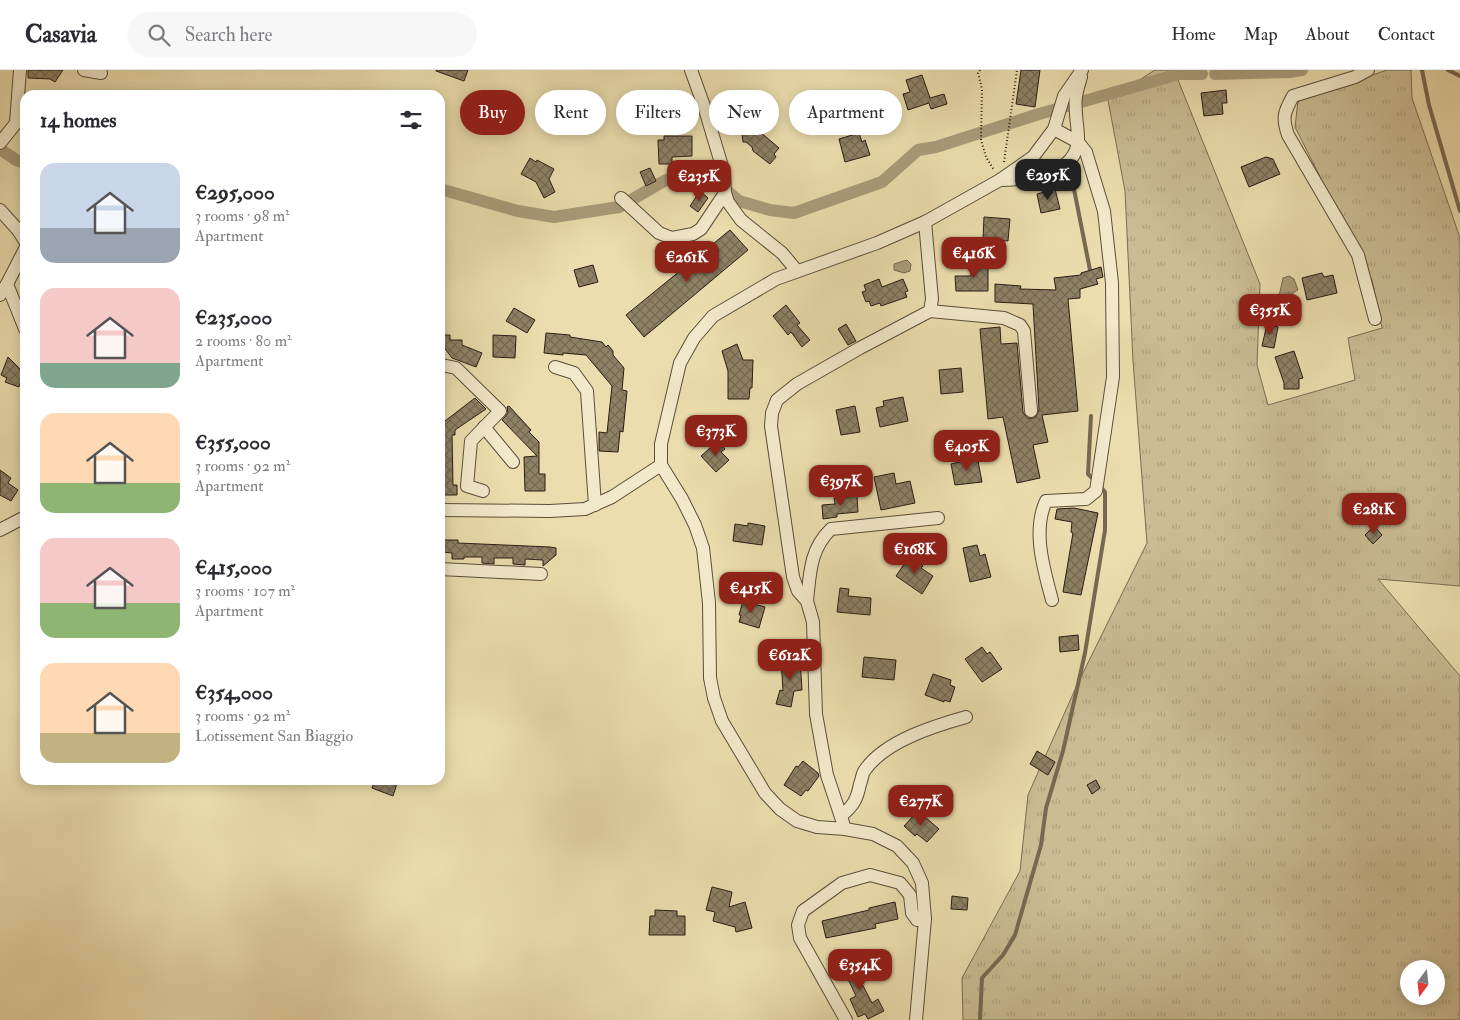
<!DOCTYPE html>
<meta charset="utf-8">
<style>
:root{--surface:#fff;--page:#f7f7f7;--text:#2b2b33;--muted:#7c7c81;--line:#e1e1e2;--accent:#8f2418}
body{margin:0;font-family:"IM FELL Double Pica",serif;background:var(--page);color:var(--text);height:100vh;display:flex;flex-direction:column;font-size:19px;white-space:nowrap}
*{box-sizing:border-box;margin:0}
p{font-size:16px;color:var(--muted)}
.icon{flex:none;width:28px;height:28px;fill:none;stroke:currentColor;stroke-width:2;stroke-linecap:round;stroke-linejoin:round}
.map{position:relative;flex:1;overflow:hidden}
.drawer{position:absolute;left:20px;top:20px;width:425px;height:695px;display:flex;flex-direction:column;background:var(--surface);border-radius:15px;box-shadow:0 2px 12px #0003}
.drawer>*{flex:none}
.hud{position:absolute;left:460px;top:20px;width:475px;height:45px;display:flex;gap:10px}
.needle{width:32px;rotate:195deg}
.controls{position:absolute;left:1400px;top:890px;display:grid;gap:10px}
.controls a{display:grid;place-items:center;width:45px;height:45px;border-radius:50%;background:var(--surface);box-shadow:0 2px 12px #0003;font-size:25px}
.price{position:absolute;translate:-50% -42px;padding:0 11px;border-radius:10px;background:var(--accent);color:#fff;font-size:16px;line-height:32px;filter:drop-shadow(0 1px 2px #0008)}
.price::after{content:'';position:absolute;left:50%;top:30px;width:15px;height:11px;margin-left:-8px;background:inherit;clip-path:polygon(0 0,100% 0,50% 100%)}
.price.selected{background:#222;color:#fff}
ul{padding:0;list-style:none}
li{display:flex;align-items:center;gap:15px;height:125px;padding:0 20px}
li span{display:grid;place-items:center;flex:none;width:140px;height:100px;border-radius:15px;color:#555}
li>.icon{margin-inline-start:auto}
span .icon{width:60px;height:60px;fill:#fffc;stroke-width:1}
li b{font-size:21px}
h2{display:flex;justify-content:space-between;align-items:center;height:60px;padding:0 20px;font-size:21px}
.chip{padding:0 18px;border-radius:22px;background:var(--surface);box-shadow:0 2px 12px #0003;font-size:18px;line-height:45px}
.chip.selected{background:var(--accent);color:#fff}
header{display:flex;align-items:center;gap:30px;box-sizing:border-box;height:70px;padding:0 25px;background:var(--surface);border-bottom:1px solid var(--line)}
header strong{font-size:24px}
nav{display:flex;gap:28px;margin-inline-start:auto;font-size:18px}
.search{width:350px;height:45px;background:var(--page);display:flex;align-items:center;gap:12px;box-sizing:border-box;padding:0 18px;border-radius:28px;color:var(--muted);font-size:19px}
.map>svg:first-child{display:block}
.grass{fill:url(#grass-tufts);stroke:#7a6c54;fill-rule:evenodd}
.water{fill:url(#water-ripples);stroke:#766952}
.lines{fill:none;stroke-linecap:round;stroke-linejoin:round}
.stream{stroke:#766952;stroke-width:4}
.canal{stroke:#a99c7a;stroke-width:12}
.building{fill:url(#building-cross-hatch);stroke:#2a1d16}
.minor-casing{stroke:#5a4d3c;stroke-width:14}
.path{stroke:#2a1d16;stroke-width:2;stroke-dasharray:1 2.5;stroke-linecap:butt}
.minor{stroke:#f2e9ca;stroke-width:12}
</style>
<header>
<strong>Casavia</strong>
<div class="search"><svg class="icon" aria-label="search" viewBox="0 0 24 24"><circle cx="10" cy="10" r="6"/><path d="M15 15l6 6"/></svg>Search here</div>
<nav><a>Home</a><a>Map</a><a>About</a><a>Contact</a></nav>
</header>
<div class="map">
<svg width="1460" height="950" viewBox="0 0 1460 950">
<defs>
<pattern id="grass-tufts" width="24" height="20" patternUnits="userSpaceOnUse" patternTransform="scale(1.25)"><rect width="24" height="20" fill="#cabc93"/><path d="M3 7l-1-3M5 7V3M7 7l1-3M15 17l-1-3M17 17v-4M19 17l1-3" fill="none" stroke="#aea17e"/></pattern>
<pattern id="water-ripples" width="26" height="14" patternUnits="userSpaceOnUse" patternTransform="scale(1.25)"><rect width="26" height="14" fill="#a99c7a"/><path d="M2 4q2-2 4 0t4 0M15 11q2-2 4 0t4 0" fill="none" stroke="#8a7f63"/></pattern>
<pattern id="building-cross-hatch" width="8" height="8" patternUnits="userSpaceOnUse" patternTransform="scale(1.25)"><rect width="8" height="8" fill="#8e8165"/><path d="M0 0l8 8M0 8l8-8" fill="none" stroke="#746952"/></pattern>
</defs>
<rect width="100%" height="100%" fill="#ebddad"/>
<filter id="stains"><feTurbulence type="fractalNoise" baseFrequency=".004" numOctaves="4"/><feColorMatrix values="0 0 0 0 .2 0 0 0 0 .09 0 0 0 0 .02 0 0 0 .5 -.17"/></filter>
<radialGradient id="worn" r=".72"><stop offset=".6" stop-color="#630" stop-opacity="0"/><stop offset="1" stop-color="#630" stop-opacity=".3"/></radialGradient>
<path class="grass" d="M1155,0H1174L1260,214L1257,295L1268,335L1355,310L1348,268L1382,258L1372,210L1295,57L1298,31L1387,0H1411L1412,28L1460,168V516L1378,509L1460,606V950H963L962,908L1020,801L1028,725L1077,615L1147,473L1133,291L1125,121L1108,30ZM1409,899H1436V926H1409Z"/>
<g class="water">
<path d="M907,190L911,194L910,201L904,203L894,200V194Z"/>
<path d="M1289,206L1294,209L1298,220L1293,223L1291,228L1279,226L1283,208Z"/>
</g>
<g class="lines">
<g class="stream">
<path d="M1422,0L1429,35L1460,141"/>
<path d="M1448,0L1460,6"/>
<path d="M1071,104L1090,200"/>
<path d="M1091,346L1088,404L1095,411"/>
<path d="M980,950L982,908L1003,885L1015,865L1041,775L1046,738L1063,681L1085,583L1105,460V422L1100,416"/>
</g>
<g class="canal">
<path d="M1215,4L1290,2L1302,0"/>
<path d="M0,79L16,90L25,93"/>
<path d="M440,119L518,141L554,147L619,137L664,111L678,105L699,106L719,114L739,131L770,140L794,143L882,112L918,80L936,77L1039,44L1179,4H1202"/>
</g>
</g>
<g class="building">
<path d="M28,0H63L55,12L50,9L28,8Z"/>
<path d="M436,0H468L464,11L436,1Z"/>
<path d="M1021,0H1040L1035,37L1016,34Z"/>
<path d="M922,5L930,28L944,24L947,34L931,39L929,33L908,40L903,24L910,22L906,10Z"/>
<path d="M1226,20L1227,33H1222L1223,44L1204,46L1201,23Z"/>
<path d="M752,54L753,56L779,78L774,84L776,87L770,94L753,81L752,77L746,72H743L741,55Z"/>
<path d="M859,63L862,72L865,70L870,85L845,92L839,69Z"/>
<path d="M664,66H692V86L672,87V94H659L658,70H664Z"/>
<path d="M1266,87L1273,89L1280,104L1249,117L1241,97Z"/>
<path d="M530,88L536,92L537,90L554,99L549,109L555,122L544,128L536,112L521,104Z"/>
<path d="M650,98L656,111L646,116L640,102Z"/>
<path d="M1055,119L1060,139L1041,143L1037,124Z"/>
<path d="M700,121L708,128L698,142L690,136Z"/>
<path d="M984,147L1010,149L1008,171L983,169Z"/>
<path d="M730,160L748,180L644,267L626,245Z"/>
<path d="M988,192V221H956L955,206H971V193Z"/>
<path d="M593,195L598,212L579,217L574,200Z"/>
<path d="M1101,197L1103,207L1096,209L1098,214L1080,219V228L1068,229L1078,341L1042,345L1048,372L1033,375L1040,408L1017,413L1003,347L988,349L980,259L1000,257L1001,274L1017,273L1023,342L1027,348H1035L1039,340L1033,234L995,232V214L1021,216L1020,219L1056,220L1054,208L1081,205V203Z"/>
<path d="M1322,203L1324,207L1333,205L1337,223L1307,230L1302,208Z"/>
<path d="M879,209L882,217L903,209L908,221L905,222L907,227L881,236L880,233L871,236L869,231L866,232L862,222L866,221L864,215Z"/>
<path d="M786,235L800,253L797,255L810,270L802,277L791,262L788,265L773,246Z"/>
<path d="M514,238L535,250L527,263L506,251Z"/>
<path d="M846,254L856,271L848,275L838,259Z"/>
<path d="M1267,254L1278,257L1274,278L1262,276Z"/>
<path d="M546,263L570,265V267L602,272L606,277L608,275L613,281V285L624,298L622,320L627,321L623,362L620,361L618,382L599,381V362L607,363L612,316L586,285L563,283V285L544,283Z"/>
<path d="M440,265H450V270H462V275L482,283L476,297L452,288L440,272Z"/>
<path d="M493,265L516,266L515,288L493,287Z"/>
<path d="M737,274L743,290H753L752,318H750L749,329H728V301L722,281Z"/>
<path d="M1294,281L1303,308L1299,309V319H1284V313L1275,287Z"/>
<path d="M8,287L19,298L25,307V315L20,313L19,317L5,312L7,308L1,305Z"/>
<path d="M961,298L963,322L941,324L939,300Z"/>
<path d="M903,327L908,351L880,357L876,338L884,336L883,331Z"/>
<path d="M475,328L486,339L455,360V365H452L453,415H457V425H441V354Z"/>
<path d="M509,336L531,360L529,362L539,372V404H545V421H525L524,387L537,386L502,350L508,343L507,337Z"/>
<path d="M855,336L860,362L841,365L836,340Z"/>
<path d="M718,371L725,379L721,382L729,390L716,402L701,386Z"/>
<path d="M977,386L982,412L955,415L951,394L964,391L963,389Z"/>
<path d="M0,400L11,408L8,413L18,420L11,431L0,425Z"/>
<path d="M894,403L896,414L910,411L915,433L881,440L874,407Z"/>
<path d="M857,426L858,442L837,444V447L823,449L822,435L835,434L834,428Z"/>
<path d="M1074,438L1098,443L1081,525L1063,522L1073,463L1071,462L1072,452L1055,449L1057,439Z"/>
<path d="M748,453L765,456L762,475L733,471L735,454L748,456Z"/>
<path d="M1374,456L1382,465L1373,474L1365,465Z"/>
<path d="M443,470H458V473L550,477L556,478V485L543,496V490L525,489V495L513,494V488H494V494L482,493V487H464V489H452V483L443,482Z"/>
<path d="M977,475L980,486L985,484L991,507L970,512L963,478Z"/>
<path d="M909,487L923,496L921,498L933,506L922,524L896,506Z"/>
<path d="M840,518L849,519L848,526L871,528L870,545L837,542Z"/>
<path d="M743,531L765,537L759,558L739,552L741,545H739Z"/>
<path d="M1078,565L1079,580L1060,582L1059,567Z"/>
<path d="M982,577L987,584L990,582L1002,599L982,612L965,589Z"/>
<path d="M864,587L896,590L894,610L862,607Z"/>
<path d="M800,589L802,620L794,621L791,637L776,634L780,620L783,621L781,590Z"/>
<path d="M933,604L951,610L950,615L955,617L950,632L944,630V632L925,625Z"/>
<path d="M1037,681L1055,692L1048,705L1030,694Z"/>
<path d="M803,691L818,703L819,706L808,721L806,720L801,726L784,715L796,696L798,697Z"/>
<path d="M375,710H398L393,726L372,718Z"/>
<path d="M1096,710L1100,718L1092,724L1087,715Z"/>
<path d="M918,741L939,759L927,772L917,764L915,766L904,756Z"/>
<path d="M712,817L732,822L729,837L745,832L752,858L736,862L735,857L713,851L715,842L706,840Z"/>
<path d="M952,826L968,828L967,840L951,839Z"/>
<path d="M895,832L898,849L875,854L876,858L826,868L822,851L869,840V838Z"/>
<path d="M655,840L677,841V846H685V865H649L650,846H655Z"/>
<path d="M857,890L864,906L859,908L872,933L878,929L884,941L868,949L865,944L858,947L850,929L856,926L848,909L842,911L837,899Z"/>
</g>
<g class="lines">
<g class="minor-casing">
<g id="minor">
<path d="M84,0L101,3"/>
<path d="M691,0L704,36L724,103L725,123L728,132L741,150L782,183L797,201"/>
<path d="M1368,0L1355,7L1293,26C1284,42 1282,48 1288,65L1358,185L1375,249"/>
<path d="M0,73L16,53L20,0"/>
<path d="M1000,110C1028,109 1077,106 1078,69C1078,55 1074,40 1076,26C1077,20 1079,14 1081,7"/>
<path d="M621,128L659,163L672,168L693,164L701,159L725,123"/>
<path d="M0,140L18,160L25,171"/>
<path d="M7,214L25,259"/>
<path d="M0,225L7,214L25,179"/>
<path d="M930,241L1004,248L1020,255L1024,261L1031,341"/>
<path d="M440,297L442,295L456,298L500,341L471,371L467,416L483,421"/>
<path d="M555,297L574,303L587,321L595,435"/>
<path d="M484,357L513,392"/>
<path d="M440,440L550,441L585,439L612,427L661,395"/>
<path d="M0,460L25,447"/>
<path d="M440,499L541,504"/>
<path d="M1052,530C1044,500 1032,461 1046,431L1086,429L1096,421L1113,307L1112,213L1104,141L1086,82L1078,72L1054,59"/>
<path d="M807,531C810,503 810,479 831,459L938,448"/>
<path d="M841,746C853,736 857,730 860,714C862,710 862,703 865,700C885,671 934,656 966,647"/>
<path d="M845,759L827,705L816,644L813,552L807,531L798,521L793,507L771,356L772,343L777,330L797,314L860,278L930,241L932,229L925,152"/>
<path d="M846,950L800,868L798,855L803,841L842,813L870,805L900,813L910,825L912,843L917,850L925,849"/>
<path d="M916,950L925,849L922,813L913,793L897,776L873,764L845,759L817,757L797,751L780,739L765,723L722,651L714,628L710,608L709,533L703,478L695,455L682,429L661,395V374L680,293L694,268L713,246L776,209L877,173L925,152L1000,110L1033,87L1054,59L1064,26L1082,0"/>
</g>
</g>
<g class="path">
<path d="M980,0L978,3L982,19L981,70L986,87L994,100"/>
<path d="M1004,92L1017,0"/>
</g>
<use href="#minor" class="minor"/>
</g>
<rect width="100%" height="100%" filter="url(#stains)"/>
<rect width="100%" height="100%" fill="url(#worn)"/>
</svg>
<div class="controls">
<a><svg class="needle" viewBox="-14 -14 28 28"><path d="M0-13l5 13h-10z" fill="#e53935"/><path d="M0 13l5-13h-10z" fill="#7c7c81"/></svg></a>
</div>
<b class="price selected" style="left:1048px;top:131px">€295K</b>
<b class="price" style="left:699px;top:132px">€235K</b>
<b class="price" style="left:974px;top:209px">€416K</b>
<b class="price" style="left:687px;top:213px">€261K</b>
<b class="price" style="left:1270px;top:266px">€355K</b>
<b class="price" style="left:716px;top:387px">€373K</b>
<b class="price" style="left:967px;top:402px">€405K</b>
<b class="price" style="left:841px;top:437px">€397K</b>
<b class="price" style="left:1374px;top:465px">€281K</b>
<b class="price" style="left:915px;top:505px">€168K</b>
<b class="price" style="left:751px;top:544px">€415K</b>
<b class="price" style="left:790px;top:611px">€612K</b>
<b class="price" style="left:921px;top:757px">€277K</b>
<b class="price" style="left:860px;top:921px">€354K</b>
<div class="hud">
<a class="chip selected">Buy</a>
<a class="chip">Rent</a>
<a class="chip">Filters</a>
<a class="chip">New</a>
<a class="chip">Apartment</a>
</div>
<section class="drawer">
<h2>14 homes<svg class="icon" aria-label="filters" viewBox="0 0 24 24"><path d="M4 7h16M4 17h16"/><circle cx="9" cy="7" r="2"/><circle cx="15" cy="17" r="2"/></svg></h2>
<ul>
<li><span style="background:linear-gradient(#c9d6e8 65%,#9aa5b1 0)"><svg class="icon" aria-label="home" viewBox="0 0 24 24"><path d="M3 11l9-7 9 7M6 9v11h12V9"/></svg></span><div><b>€295,000</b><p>3 rooms · 98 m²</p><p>Apartment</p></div></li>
<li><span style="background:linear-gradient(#f6c9c9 75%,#7fa58c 0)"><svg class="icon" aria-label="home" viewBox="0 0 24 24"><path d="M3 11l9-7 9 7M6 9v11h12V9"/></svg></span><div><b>€235,000</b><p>2 rooms · 80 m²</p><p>Apartment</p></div></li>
<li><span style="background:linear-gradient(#ffd9b3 70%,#8fb573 0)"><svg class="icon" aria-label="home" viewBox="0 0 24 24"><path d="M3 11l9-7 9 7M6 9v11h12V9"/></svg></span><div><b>€355,000</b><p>3 rooms · 92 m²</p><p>Apartment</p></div></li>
<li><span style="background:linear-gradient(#f6c9c9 65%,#8fb573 0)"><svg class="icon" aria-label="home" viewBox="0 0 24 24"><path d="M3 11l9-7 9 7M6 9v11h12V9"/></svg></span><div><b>€415,000</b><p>3 rooms · 107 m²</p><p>Apartment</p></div></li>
<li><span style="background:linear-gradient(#ffd9b3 70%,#c2b280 0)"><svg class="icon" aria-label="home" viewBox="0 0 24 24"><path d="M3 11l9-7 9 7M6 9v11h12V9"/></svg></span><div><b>€354,000</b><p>3 rooms · 92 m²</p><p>Lotissement San Biaggio</p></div></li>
</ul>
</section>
</div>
